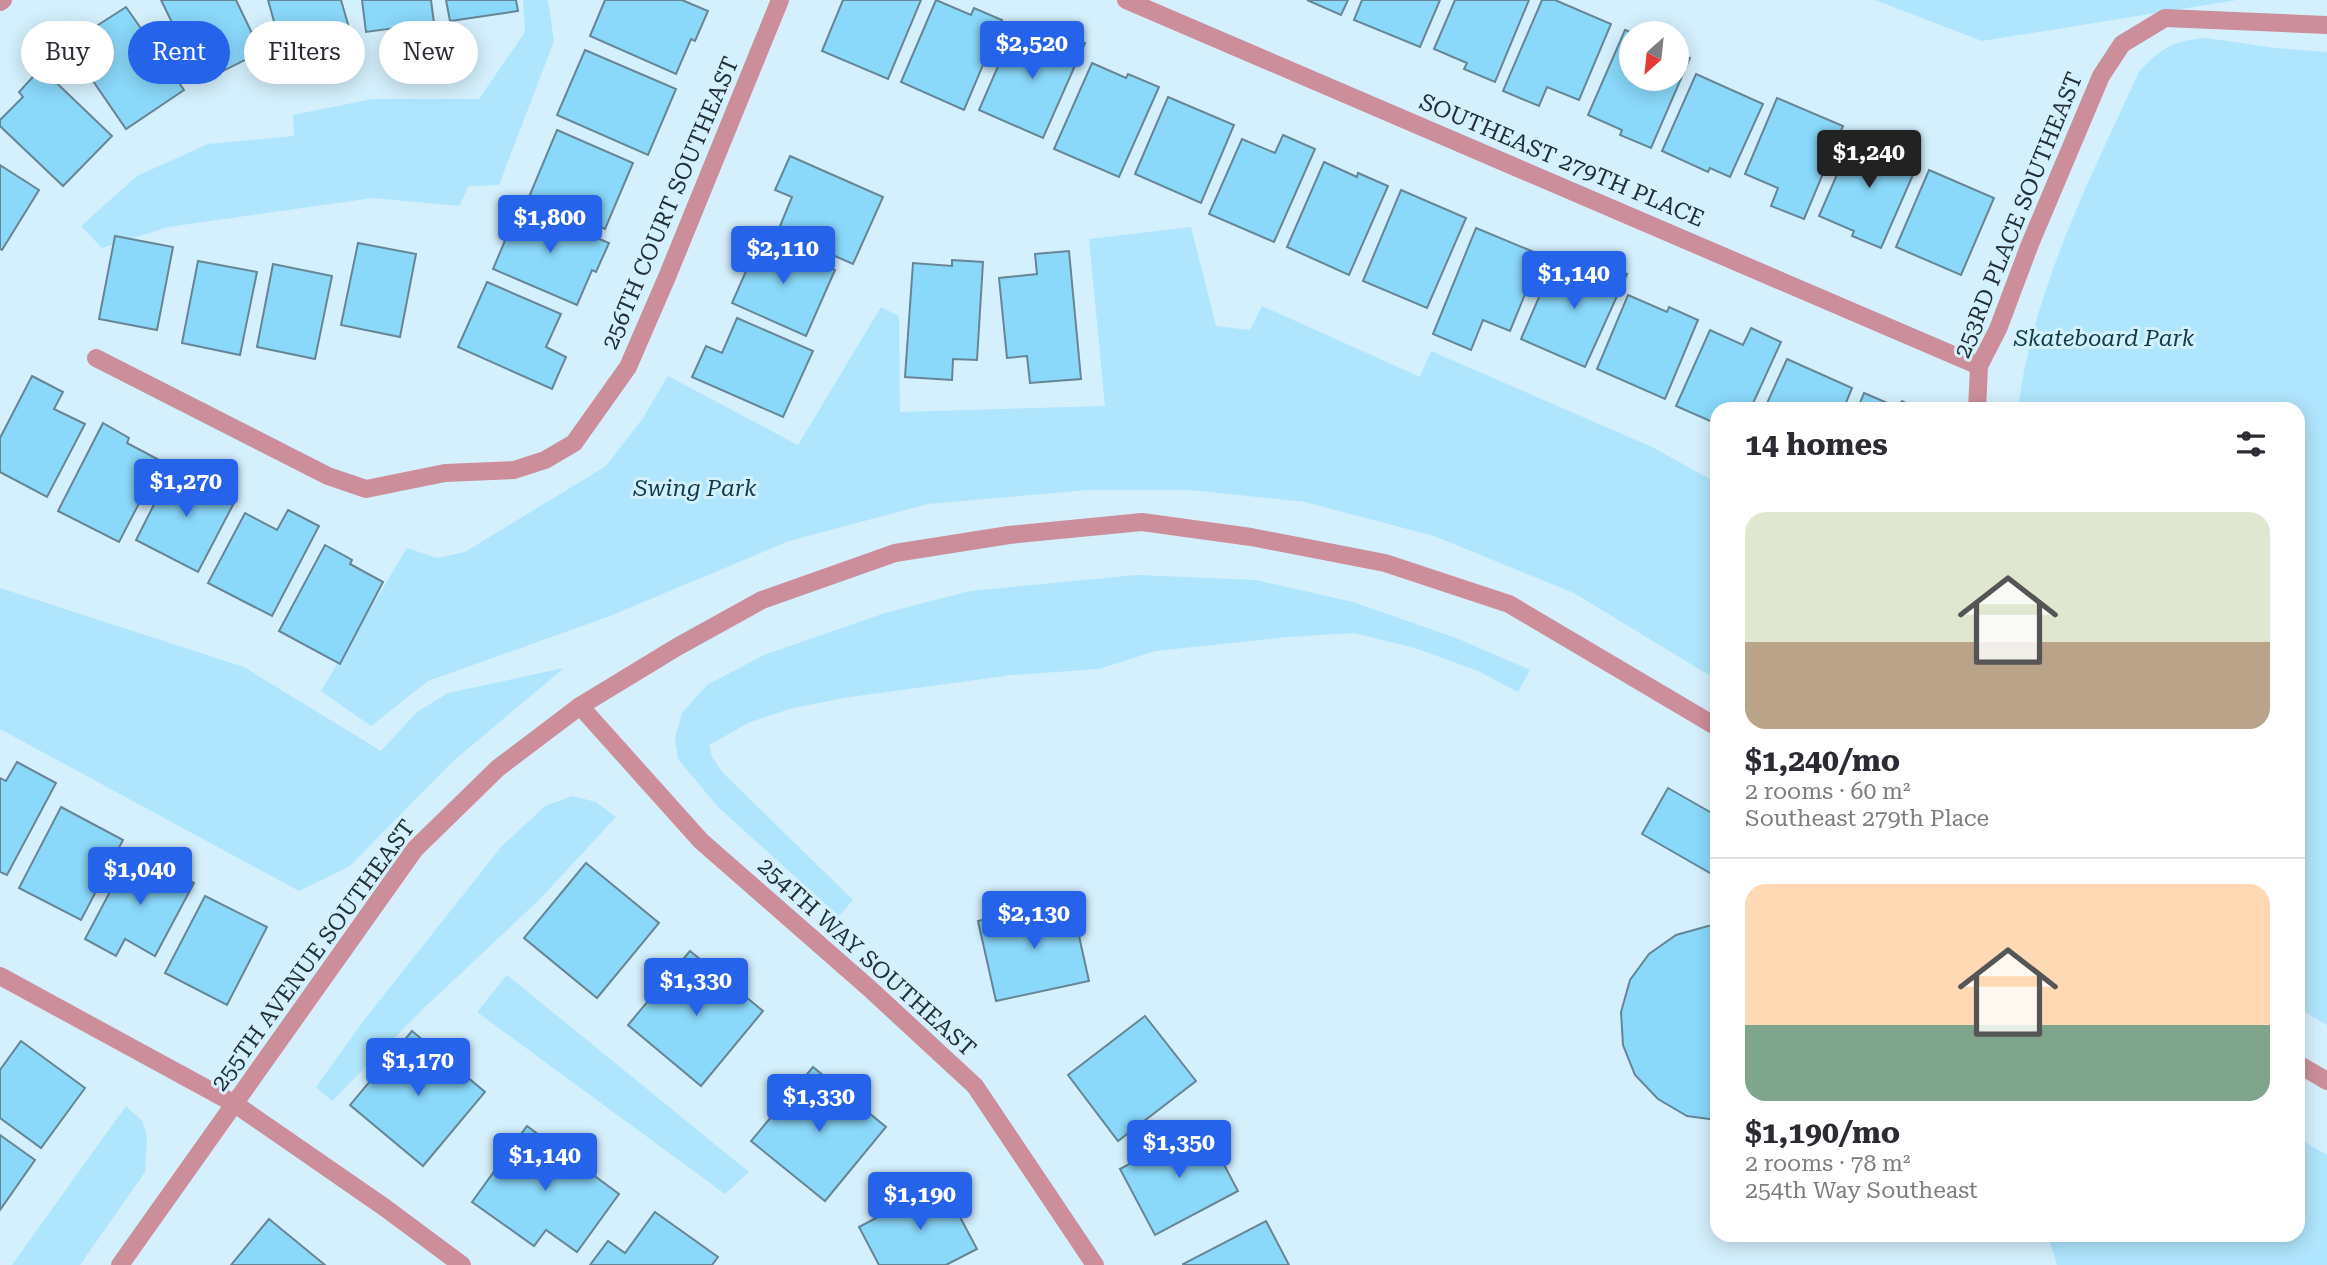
<!DOCTYPE html>
<meta charset="utf-8">
<style>
:root{--surface:#fff;--page:#f2f2f3;--text:#2b2b33;--muted:#7c7c81;--line:#e1e1e2;--accent:#2563eb}
body{margin:0;font-family:"Roboto Serif",serif;background:var(--page);color:var(--text);height:100vh;display:flex;flex-direction:column;font-size:26px;white-space:nowrap}
*{box-sizing:border-box;margin:0}
p{font-size:23px;color:var(--muted)}
.icon{flex:none;width:38px;height:38px;fill:none;stroke:currentColor;stroke-width:2;stroke-linecap:round;stroke-linejoin:round}
.map{position:relative;flex:1;overflow:hidden}
.panel{position:absolute;left:1710px;top:402px;width:595px;height:840px;display:flex;flex-direction:column;background:var(--surface);border-radius:21px;box-shadow:0 4px 18px #0003}
.panel>*{flex:none}
.guide{position:absolute;left:21px;top:21px;width:665px;height:63px;display:flex;gap:14px}
.needle{width:46px;rotate:207deg}
.buttons{position:absolute;left:1619px;top:21px;display:grid;gap:14px}
.buttons a{display:grid;place-items:center;width:70px;height:70px;border-radius:50%;background:var(--surface);box-shadow:0 4px 18px #0003;font-size:35px}
.price{position:absolute;translate:-50% -60px;padding:0 16px;border-radius:7px;background:var(--accent);color:#fff;font-size:23px;line-height:46px;filter:drop-shadow(0 2px 4px #0008)}
.price::after{content:'';position:absolute;left:50%;top:42px;width:21px;height:16px;margin-left:-10px;background:inherit;clip-path:polygon(0 0,100% 0,50% 100%)}
.price.current{background:#222;color:#fff}
ul{padding:0;list-style:none}
li{display:grid;align-content:center;gap:14px;height:371px;padding:0 35px}
li+li{border-top:2px solid var(--line)}
li span{display:grid;place-items:center;height:217px;border-radius:21px;color:#555}
li>.icon{margin-inline-start:auto}
span .icon{width:126px;height:126px;fill:#fffc;stroke-width:1}
li b{font-size:30px}
h2{display:flex;justify-content:space-between;align-items:center;height:84px;padding:0 35px;font-size:30px}
.chip{padding:0 24px;border-radius:32px;background:var(--surface);box-shadow:0 4px 18px #0003;font-size:24px;line-height:63px}
.chip.current{background:var(--accent);color:#fff}
.map>svg:first-child{display:block}
.green{fill:#afe5fd}
.building{fill:#8ad8fa;stroke:#668695;stroke-width:2}
.lines{fill:none;stroke-linecap:round;stroke-linejoin:round}
.street{stroke:#cc8e9a;stroke-width:18}
.labels{text-anchor:middle;stroke-width:6;stroke-linejoin:round;paint-order:stroke}
.street-label{font-size:23px;fill:#223036;stroke:#d4f0fd}
.park-label{font-size:23px;font-style:italic;fill:#0e3c4e;stroke:#d4f0fd}
</style>
<div class="map">
<svg width="2327" height="1265" viewBox="0 0 2327 1265">
<rect width="100%" height="100%" fill="#d4f0fd"/>
<g class="green">
<path d="M523,0H548L554,41L499,185L469,186L459,206L373,198L168,227L102,248L81,226L137,176L208,144L294,136L293,115L372,99H479L525,32Z"/>
<path d="M1875,0H2237L1982,41Z"/>
<path d="M2206,38L2275,48L2327,52V1025L2298,1008V410L2018,409C2033,289 2089,181 2139,72C2161,47 2174,41 2206,38Z"/>
<path d="M1191,227L1216,326L1250,330L1262,306L1420,377L1431,351L1652,447L1717,483V680L1574,593L1434,536L1305,502L1190,490H1088L928,504L789,541L610,616L428,681L371,726L321,691L407,548L437,558L465,552L606,466L643,418L668,376L798,445L881,307L899,316L900,412L1105,406L1089,239Z"/>
<path d="M1137,575L1256,580L1353,602L1456,638L1530,670L1518,692L1478,671L1415,648L1354,633L1288,637L1155,651L1099,669L1012,675L843,698L793,708L750,722L709,745L712,757L723,773L853,900L839,916L718,807L678,759L675,738L682,713L707,685L764,655L885,613L970,591Z"/>
<path d="M0,588L244,667L381,751L417,712L448,693L564,668L452,762L350,866L299,891L0,729Z"/>
<path d="M572,796L596,802L616,817L540,899L424,1008L332,1101L316,1087L365,1019L501,847L545,806Z"/>
<path d="M507,975L749,1172L725,1194L477,1012Z"/>
<path d="M126,1106L142,1121L147,1136L145,1172L80,1265H12Z"/>
<path d="M2298,1138L2327,1155V1265H2057L2048,1236H2298Z"/>
</g>
<g class="building">
<path d="M161,0H236L261,52L201,82Z"/>
<path d="M268,0H341L352,38L284,57Z"/>
<path d="M362,0H431L434,23L366,32Z"/>
<path d="M446,0H516L518,11L450,21Z"/>
<path d="M605,0H682L708,11L695,41L691,39L676,74L590,36Z"/>
<path d="M843,0H921L888,79L822,51Z"/>
<path d="M936,0L971,15L974,8L1002,20L964,110L901,82Z"/>
<path d="M1307,0H1348L1341,15Z"/>
<path d="M1362,0H1440L1420,47L1354,20Z"/>
<path d="M1455,0H1529L1495,82L1464,69L1467,63L1434,49Z"/>
<path d="M1542,0H1555L1611,24L1579,100L1547,87L1539,106L1503,91Z"/>
<path d="M126,7L184,90L126,129L80,62L107,44L95,27Z"/>
<path d="M1051,29L1085,43L1043,138L979,110L1012,34L1043,47Z"/>
<path d="M1625,30L1633,33H1631V79H1676V52L1690,58L1651,148L1620,135L1622,130L1588,115Z"/>
<path d="M585,50L676,89L648,155L557,115Z"/>
<path d="M1092,63L1126,78L1128,74L1159,87L1119,177L1054,149Z"/>
<path d="M41,68L112,136L63,186L0,126V120L23,97L19,92Z"/>
<path d="M1696,74L1763,104L1730,177L1710,168L1708,172L1662,151Z"/>
<path d="M1168,97L1234,125L1201,203L1135,174Z"/>
<path d="M1777,98L1843,126L1804,219L1771,206L1778,188L1745,174Z"/>
<path d="M557,130L633,163L605,229L529,197Z"/>
<path d="M1855,133L1919,161L1881,248L1852,236L1854,231L1819,216Z"/>
<path d="M1283,135L1315,149L1274,242L1209,214L1242,139L1275,153Z"/>
<path d="M790,156L883,197L853,264L778,231L792,197L775,190Z"/>
<path d="M1324,162L1357,177L1358,173L1388,186L1349,275L1287,247Z"/>
<path d="M0,165L39,190L2,250L0,249Z"/>
<path d="M1929,170L1994,198L1961,275L1896,247Z"/>
<path d="M1401,190L1466,218L1427,308L1363,281Z"/>
<path d="M520,205L609,243L596,272L592,270L577,305L493,269Z"/>
<path d="M1476,228L1541,255L1510,331L1483,320L1471,350L1433,334Z"/>
<path d="M115,236L173,247L157,330L99,319Z"/>
<path d="M761,237L835,270L806,336L732,303Z"/>
<path d="M358,243L416,254L400,337L341,325Z"/>
<path d="M1069,251L1081,379L1030,383L1027,356L1007,358L999,278L1037,274L1035,254Z"/>
<path d="M952,260L983,262L977,360L953,359L952,380L905,377L913,263L952,266Z"/>
<path d="M1595,260L1627,274L1585,367L1521,339L1554,262L1588,276Z"/>
<path d="M198,261L257,272L240,355L182,343Z"/>
<path d="M273,264L332,276L315,359L257,347Z"/>
<path d="M487,282L561,314L546,347L566,357L552,389L458,347Z"/>
<path d="M1628,295L1667,312L1669,307L1698,320L1665,399L1597,369Z"/>
<path d="M737,318L813,351L783,417L692,377L706,346L722,353Z"/>
<path d="M1751,328L1781,342L1750,410H1717V424L1676,406L1710,330L1743,345Z"/>
<path d="M1787,359L1852,388L1843,410H1764Z"/>
<path d="M32,376L63,392L54,409L85,424L47,497L0,472V438Z"/>
<path d="M1864,393L1899,408L1902,401L1920,410H1857Z"/>
<path d="M103,423L129,438L127,443L161,461L119,542L58,511Z"/>
<path d="M173,467L236,499L198,572L136,540Z"/>
<path d="M288,510L319,526L272,616L208,583L245,513L277,530Z"/>
<path d="M325,545L352,560L350,564L383,582L340,664L279,631Z"/>
<path d="M17,762L56,783L7,875L0,872V778L6,781Z"/>
<path d="M1668,788L1717,816V877L1642,834Z"/>
<path d="M61,807L123,840L81,920L19,888Z"/>
<path d="M132,850L194,883L155,956L125,939L116,956L85,939Z"/>
<path d="M586,863L659,923L597,998L524,938Z"/>
<path d="M205,896L267,927L227,1005L165,973Z"/>
<path d="M1071,900L1089,981L996,1001L978,921Z"/>
<path d="M1708,926H1717V1120L1687,1116L1658,1099L1635,1075L1623,1045L1621,1012L1630,980L1649,954L1676,935Z"/>
<path d="M690,951L763,1011L701,1086L628,1025Z"/>
<path d="M1145,1016L1196,1081L1118,1141L1068,1075Z"/>
<path d="M412,1031L485,1092L423,1166L350,1105Z"/>
<path d="M21,1041L85,1088L41,1148L0,1118V1070Z"/>
<path d="M813,1067L886,1127L825,1201L751,1141Z"/>
<path d="M1203,1125L1238,1191L1155,1235L1120,1169Z"/>
<path d="M527,1126L619,1194L577,1252L546,1230L534,1246L472,1202Z"/>
<path d="M0,1135L35,1160L0,1210Z"/>
<path d="M942,1183L977,1249L946,1265H879L859,1227Z"/>
<path d="M655,1212L718,1257L712,1265H590L608,1241L625,1253Z"/>
<path d="M269,1219L325,1265H231Z"/>
<path d="M1266,1221L1289,1265H1183V1264Z"/>
</g>
<g class="lines">
<g class="street">
<path d="M1126,0L1979,366"/>
<path d="M0,2L3,0"/>
<path d="M96,358L328,476L366,489L445,473L514,470L545,460L574,443L628,367L667,277L780,0"/>
<path d="M1977,410L1979,366L1998,329L2030,244L2101,76L2122,44L2165,18L2327,25"/>
<path d="M580,706L701,841L869,988L975,1086L1095,1265"/>
<path d="M0,976L235,1104L384,1207L462,1265"/>
<path d="M2298,1064L2327,1081"/>
<path d="M120,1265L415,849L498,768L580,706L677,647L762,600L895,553L1009,535L1142,522L1251,537L1385,563L1509,604L1717,727"/>
</g>
</g>
<g class="labels">
<g class="street-label">
<text transform="translate(1562 160) rotate(23)" y="8">SOUTHEAST 279TH PLACE</text>
<text transform="translate(670 203) rotate(-67)" y="8">256TH COURT SOUTHEAST</text>
<text transform="translate(2018 215) rotate(-68)" y="8">253RD PLACE SOUTHEAST</text>
<text transform="translate(313 955) rotate(-54)" y="8">255TH AVENUE SOUTHEAST</text>
<text transform="translate(867 957) rotate(42)" y="8">254TH WAY SOUTHEAST</text>
</g>
<g class="park-label">
<text x="2104" y="346">Skateboard Park</text>
<text x="695" y="496">Swing Park</text>
</g>
</g>
</svg>
<div class="buttons">
<a><svg class="needle" viewBox="-14 -14 28 28"><path d="M0-13l5 13h-10z" fill="#e53935"/><path d="M0 13l5-13h-10z" fill="#7c7c81"/></svg></a>
</div>
<b class="price" style="left:1032px;top:81px">$2,520</b>
<b class="price current" style="left:1869px;top:190px">$1,240</b>
<b class="price" style="left:550px;top:255px">$1,800</b>
<b class="price" style="left:783px;top:286px">$2,110</b>
<b class="price" style="left:1574px;top:311px">$1,140</b>
<b class="price" style="left:186px;top:519px">$1,270</b>
<b class="price" style="left:140px;top:907px">$1,040</b>
<b class="price" style="left:1034px;top:951px">$2,130</b>
<b class="price" style="left:696px;top:1018px">$1,330</b>
<b class="price" style="left:418px;top:1098px">$1,170</b>
<b class="price" style="left:819px;top:1134px">$1,330</b>
<b class="price" style="left:1179px;top:1180px">$1,350</b>
<b class="price" style="left:545px;top:1193px">$1,140</b>
<b class="price" style="left:920px;top:1232px">$1,190</b>
<div class="guide">
<a class="chip">Buy</a>
<a class="chip current">Rent</a>
<a class="chip">Filters</a>
<a class="chip">New</a>
</div>
<section class="panel">
<h2>14 homes<svg class="icon" aria-label="filters" viewBox="0 0 24 24"><path d="M4 7h16M4 17h16"/><circle cx="9" cy="7" r="2"/><circle cx="15" cy="17" r="2"/></svg></h2>
<ul>
<li><span style="background:linear-gradient(#dfe7d0 60%,#b9a48a 0)"><svg class="icon" aria-label="home" viewBox="0 0 24 24"><path d="M3 11l9-7 9 7M6 9v11h12V9"/></svg></span><div><b>$1,240/mo</b><p>2 rooms · 60 m²</p><p>Southeast 279th Place</p></div></li>
<li><span style="background:linear-gradient(#ffd9b3 65%,#7fa58c 0)"><svg class="icon" aria-label="home" viewBox="0 0 24 24"><path d="M3 11l9-7 9 7M6 9v11h12V9"/></svg></span><div><b>$1,190/mo</b><p>2 rooms · 78 m²</p><p>254th Way Southeast</p></div></li>
</ul>
</section>
</div>
